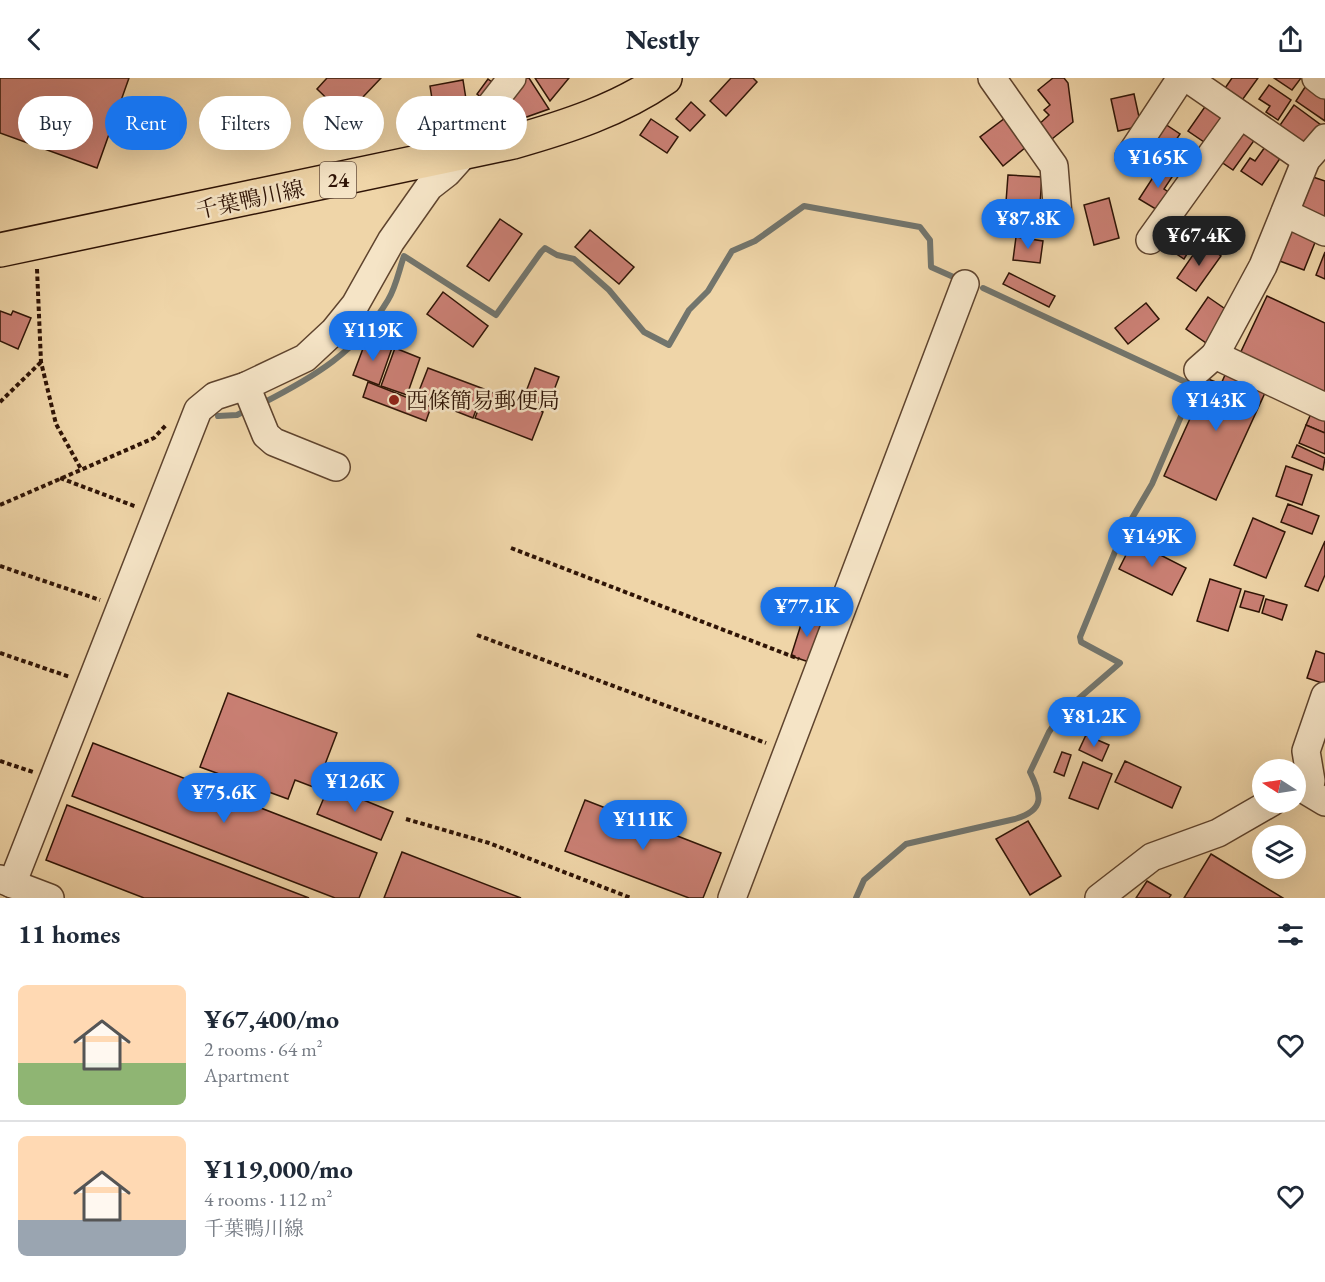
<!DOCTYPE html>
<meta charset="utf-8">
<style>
:root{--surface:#fff;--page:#f6f6f7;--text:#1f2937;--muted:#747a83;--line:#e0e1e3;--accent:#1a73e8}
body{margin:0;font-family:"EB Garamond","Noto Serif JP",serif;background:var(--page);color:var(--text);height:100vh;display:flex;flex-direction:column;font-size:22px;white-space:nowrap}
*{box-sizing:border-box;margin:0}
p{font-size:20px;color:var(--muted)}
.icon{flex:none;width:33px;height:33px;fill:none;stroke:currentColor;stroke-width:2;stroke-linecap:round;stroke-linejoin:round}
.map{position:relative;height:820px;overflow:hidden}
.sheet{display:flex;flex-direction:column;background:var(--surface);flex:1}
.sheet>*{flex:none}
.hud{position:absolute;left:18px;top:18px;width:600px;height:54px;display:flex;gap:12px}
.needle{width:39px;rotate:282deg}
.tools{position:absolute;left:1252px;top:681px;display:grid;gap:12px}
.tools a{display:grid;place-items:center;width:54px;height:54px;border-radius:50%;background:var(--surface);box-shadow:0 6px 24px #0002;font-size:30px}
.price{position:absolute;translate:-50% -51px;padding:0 14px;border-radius:21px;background:var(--accent);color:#fff;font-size:20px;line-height:39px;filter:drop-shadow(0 2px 3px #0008)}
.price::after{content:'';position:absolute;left:50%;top:36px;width:18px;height:14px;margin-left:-9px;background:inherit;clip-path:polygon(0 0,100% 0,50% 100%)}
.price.selected{background:#222;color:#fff}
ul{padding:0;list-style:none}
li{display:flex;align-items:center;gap:18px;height:150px;padding:0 18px}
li+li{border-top:2px solid var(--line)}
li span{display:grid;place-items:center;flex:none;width:168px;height:120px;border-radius:9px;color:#555}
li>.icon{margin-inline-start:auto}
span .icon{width:72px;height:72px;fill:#fffc;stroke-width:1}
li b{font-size:26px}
h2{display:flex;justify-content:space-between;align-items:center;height:72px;padding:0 18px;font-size:26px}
.pill{padding:0 21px;border-radius:27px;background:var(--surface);box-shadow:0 6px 24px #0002;font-size:21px;line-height:54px}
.pill.selected{background:var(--accent);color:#fff}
header{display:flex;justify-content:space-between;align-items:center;height:78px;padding:0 18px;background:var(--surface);font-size:27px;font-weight:800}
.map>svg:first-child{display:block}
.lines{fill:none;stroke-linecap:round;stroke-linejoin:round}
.stream{stroke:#72756d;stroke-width:6}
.building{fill:#cb8075;stroke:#2f1406;stroke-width:1.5}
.minor-casing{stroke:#5f442e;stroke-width:30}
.major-casing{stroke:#2f1406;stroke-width:36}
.path{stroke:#2f1406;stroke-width:4;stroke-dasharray:4.5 3;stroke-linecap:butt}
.minor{stroke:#f5e4c6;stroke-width:27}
.major{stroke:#efd5a8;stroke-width:33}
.poi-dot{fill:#8f2418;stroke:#f5e4c6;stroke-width:2}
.labels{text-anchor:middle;stroke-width:5;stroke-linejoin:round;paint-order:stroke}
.shield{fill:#f5e4c6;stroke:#6a5240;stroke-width:1.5}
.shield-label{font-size:21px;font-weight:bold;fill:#2f1406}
.street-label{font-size:22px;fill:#2f1406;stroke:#f5e4c6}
.poi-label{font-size:22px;fill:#2f1406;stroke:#f5e4c6;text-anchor:start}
</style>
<header><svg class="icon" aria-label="back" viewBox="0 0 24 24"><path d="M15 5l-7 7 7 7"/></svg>Nestly<svg class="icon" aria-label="share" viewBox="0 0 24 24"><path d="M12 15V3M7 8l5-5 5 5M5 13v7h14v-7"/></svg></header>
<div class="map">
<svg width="1325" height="820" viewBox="0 0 1325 820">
<rect width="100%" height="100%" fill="#efd5a8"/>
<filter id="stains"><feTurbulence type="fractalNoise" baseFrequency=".00333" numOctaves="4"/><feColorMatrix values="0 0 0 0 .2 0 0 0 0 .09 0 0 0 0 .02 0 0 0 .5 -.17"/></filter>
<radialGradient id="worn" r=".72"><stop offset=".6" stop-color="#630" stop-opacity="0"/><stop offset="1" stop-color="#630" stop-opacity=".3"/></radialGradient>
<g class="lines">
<g class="stream">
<path d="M261,326C314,299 357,274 388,222C396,209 399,192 404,178L496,237L541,174L545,170L557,177L574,181L609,212L644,254L669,267L689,232L708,213L732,173L755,163L804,128L920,149L930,162L931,189L958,201"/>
<path d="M218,338L237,337L249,331"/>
<path d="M856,820L864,802L906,766L1015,741C1045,732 1042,718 1030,694L1049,654L1062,635L1120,585L1081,564L1080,559L1121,459L1152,406L1194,308L983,210"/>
</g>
</g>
<g class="building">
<path d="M0,0H129L97,90L0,55Z"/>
<path d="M327,0H381L345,38L317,11Z"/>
<path d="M525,0H529L549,31L507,46L498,34Z"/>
<path d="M535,0H569L550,23Z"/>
<path d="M731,0H753L757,4L726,38L710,23Z"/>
<path d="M1053,0H1064L1068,5L1073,44L1047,65L1035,50L1049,37L1044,32L1050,27L1038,12Z"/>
<path d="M1232,0H1258L1240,25L1223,13Z"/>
<path d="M1274,0H1301L1292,12Z"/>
<path d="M488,1L497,8L486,23L477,16Z"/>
<path d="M463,2L469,40L436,46L430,8Z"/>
<path d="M1309,3L1325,14V43L1296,23Z"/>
<path d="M1269,7L1291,22L1278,42L1266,34L1270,28L1259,21Z"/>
<path d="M1134,16L1141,48L1118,53L1111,21Z"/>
<path d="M1209,23L1227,36L1207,66L1188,53Z"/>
<path d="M691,24L705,37L690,53L676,41Z"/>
<path d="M1294,27L1321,47L1306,69L1278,50Z"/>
<path d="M1009,37L1031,65L1003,88L980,59Z"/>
<path d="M651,41L678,59L667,75L640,57Z"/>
<path d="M1159,42L1180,56L1160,86L1139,71Z"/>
<path d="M1240,43L1258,57L1233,92L1214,79Z"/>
<path d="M1265,69L1281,79L1262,107L1241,93L1250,80L1255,83Z"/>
<path d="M1161,87L1174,96L1164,111L1170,115L1159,133L1139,121Z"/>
<path d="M1008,97L1042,99L1038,153L1004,151Z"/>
<path d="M1313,99L1325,103V141L1301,132Z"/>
<path d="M1109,120L1119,160L1094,167L1084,127Z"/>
<path d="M500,141L522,156L489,203L467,188Z"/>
<path d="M1177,145L1198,158L1184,181L1163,167Z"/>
<path d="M1289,151L1316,162L1304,192L1277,182Z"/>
<path d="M590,152L634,189L619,206L575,169Z"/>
<path d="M1016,159L1043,163L1040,185L1013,182Z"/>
<path d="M1202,164L1221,178L1196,213L1177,200Z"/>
<path d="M1325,174V201L1316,197Z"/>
<path d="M1009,195L1055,218L1049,229L1003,206Z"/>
<path d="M443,214L488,248L473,269L427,236Z"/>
<path d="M1267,218L1325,245V321L1238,280Z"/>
<path d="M1208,219L1231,235L1209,267L1186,251Z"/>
<path d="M1146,225L1159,241L1128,266L1115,250Z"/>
<path d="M0,233L11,237L13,233L31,240L18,271L0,263Z"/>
<path d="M367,260L392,270L379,307L353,297Z"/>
<path d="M395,270L420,280L407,317L381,308Z"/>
<path d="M1229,288L1269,306L1216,422L1164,398L1208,301L1221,306Z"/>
<path d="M428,290L484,311L473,340L417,318Z"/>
<path d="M535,290L559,299L548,328L524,319Z"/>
<path d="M368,304L431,329L426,343L363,319Z"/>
<path d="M486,312L543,334L532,362L475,340Z"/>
<path d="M1313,331L1325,336V355L1306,347Z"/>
<path d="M1306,347L1325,355V376L1299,365Z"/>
<path d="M1297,367L1325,380L1323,392L1292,379Z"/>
<path d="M1286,388L1312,397L1302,427L1276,418Z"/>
<path d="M1288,426L1319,438L1312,456L1281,444Z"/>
<path d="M1253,440L1285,454L1266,500L1234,487Z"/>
<path d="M1133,463L1186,490L1172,517L1119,491Z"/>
<path d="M1325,463V497L1318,513L1305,508Z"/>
<path d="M1210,501L1241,511L1228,553L1197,543Z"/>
<path d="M1245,513L1264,518L1259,534L1240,529Z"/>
<path d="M1266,521L1287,527L1282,542L1262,535Z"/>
<path d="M804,537L823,543L809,584L791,578Z"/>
<path d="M1316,573L1325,576V606L1307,600Z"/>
<path d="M228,615L337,655L316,710L295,702L288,721L200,689Z"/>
<path d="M1086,657L1109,667L1102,683L1079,672Z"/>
<path d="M93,665L377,775L359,820H335L72,718Z"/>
<path d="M1062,674L1071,677L1064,698L1054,694Z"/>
<path d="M1125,683L1181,709L1172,730L1115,704Z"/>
<path d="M1083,684L1112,696L1098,731L1069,720Z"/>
<path d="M329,708L393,734L381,762L317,736Z"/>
<path d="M585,722L721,775L703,820H689L565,773Z"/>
<path d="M67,727L309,820H144L46,782Z"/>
<path d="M1028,743L1061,798L1030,817L996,761Z"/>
<path d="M402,774L521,820H384Z"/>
<path d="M1211,776L1283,820H1184Z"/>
<path d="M1147,803L1171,817L1169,820H1136Z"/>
</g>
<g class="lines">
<g class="minor-casing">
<g id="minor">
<path d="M992,0L1054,88L1058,138"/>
<path d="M1187,0L1306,82"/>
<path d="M1316,0L1325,7"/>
<path d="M1129,79L1181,0"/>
<path d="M1285,135L1325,154"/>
<path d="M1150,162L1240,37"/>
<path d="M1215,277L1325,329"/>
<path d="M1198,292L1215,277L1263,188L1306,82L1325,60"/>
<path d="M246,308L266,357L274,364L336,389"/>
<path d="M1311,703L1306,673L1325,618"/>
<path d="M1300,709L1325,724"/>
<path d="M0,801L50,820"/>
<path d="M12,806L198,332L215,318L246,308L305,280L334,253L355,227L391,163L429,109L447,95L464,76L491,27L512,0"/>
<path d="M732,820L965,206"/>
<path d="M1099,820L1152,779L1218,755L1272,724"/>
</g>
</g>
<g class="major-casing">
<path id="major" d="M0,172L513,64C566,49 619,32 665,0"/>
</g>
<g class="path">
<path d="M37,191L41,284L56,346L81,391"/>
<path d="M0,324L41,284"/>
<path d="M60,400L137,429"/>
<path d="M0,427L154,360L166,347"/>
<path d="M511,470L799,581"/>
<path d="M0,488L100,522"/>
<path d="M477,557L766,665"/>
<path d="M0,575L70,599"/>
<path d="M0,683L33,694"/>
<path d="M406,741L489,765L631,820"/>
</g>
<use href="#minor" class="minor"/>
<use href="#major" class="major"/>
</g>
<circle class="poi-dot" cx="394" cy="322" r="6"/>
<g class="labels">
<rect class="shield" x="320" y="84" width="36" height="36" rx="4.5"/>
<g class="shield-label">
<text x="338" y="109">24</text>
</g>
<g class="street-label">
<text transform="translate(250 121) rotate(-12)" y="8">千葉鴨川線</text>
</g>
<g class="poi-label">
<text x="406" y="330">西條簡易郵便局</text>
</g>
</g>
<rect width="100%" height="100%" filter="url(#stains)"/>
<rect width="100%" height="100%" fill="url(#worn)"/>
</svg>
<div class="tools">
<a><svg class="needle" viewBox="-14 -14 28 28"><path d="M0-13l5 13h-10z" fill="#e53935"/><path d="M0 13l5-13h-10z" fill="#747a83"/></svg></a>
<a><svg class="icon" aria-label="layers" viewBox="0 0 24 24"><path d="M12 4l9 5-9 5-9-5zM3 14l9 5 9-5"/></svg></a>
</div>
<b class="price" style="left:1158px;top:111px">¥165K</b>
<b class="price" style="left:1028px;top:172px">¥87.8K</b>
<b class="price selected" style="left:1199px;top:189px">¥67.4K</b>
<b class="price" style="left:373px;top:284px">¥119K</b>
<b class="price" style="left:1216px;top:354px">¥143K</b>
<b class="price" style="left:1152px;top:490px">¥149K</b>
<b class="price" style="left:807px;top:560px">¥77.1K</b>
<b class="price" style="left:1094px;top:670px">¥81.2K</b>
<b class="price" style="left:355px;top:735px">¥126K</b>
<b class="price" style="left:224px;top:746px">¥75.6K</b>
<b class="price" style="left:643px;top:773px">¥111K</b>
<div class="hud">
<a class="pill">Buy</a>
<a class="pill selected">Rent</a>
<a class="pill">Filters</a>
<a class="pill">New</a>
<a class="pill">Apartment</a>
</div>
</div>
<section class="sheet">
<h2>11 homes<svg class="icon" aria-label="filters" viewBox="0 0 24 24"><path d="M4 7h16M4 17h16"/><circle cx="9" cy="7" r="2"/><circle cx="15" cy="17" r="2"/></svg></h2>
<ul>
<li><span style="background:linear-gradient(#ffd9b3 65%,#8fb573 0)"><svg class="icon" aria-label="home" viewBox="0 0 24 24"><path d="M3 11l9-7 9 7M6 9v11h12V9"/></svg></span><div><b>¥67,400/mo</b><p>2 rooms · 64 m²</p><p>Apartment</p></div><svg class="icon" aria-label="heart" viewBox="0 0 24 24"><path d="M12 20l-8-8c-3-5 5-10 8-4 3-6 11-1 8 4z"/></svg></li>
<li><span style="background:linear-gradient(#ffd9b3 70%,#9aa5b1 0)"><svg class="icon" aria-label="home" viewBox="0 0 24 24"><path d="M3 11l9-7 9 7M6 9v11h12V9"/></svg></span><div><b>¥119,000/mo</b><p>4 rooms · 112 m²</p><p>千葉鴨川線</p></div><svg class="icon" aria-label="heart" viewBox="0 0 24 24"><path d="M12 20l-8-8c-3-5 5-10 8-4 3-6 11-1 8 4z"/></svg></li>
</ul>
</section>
